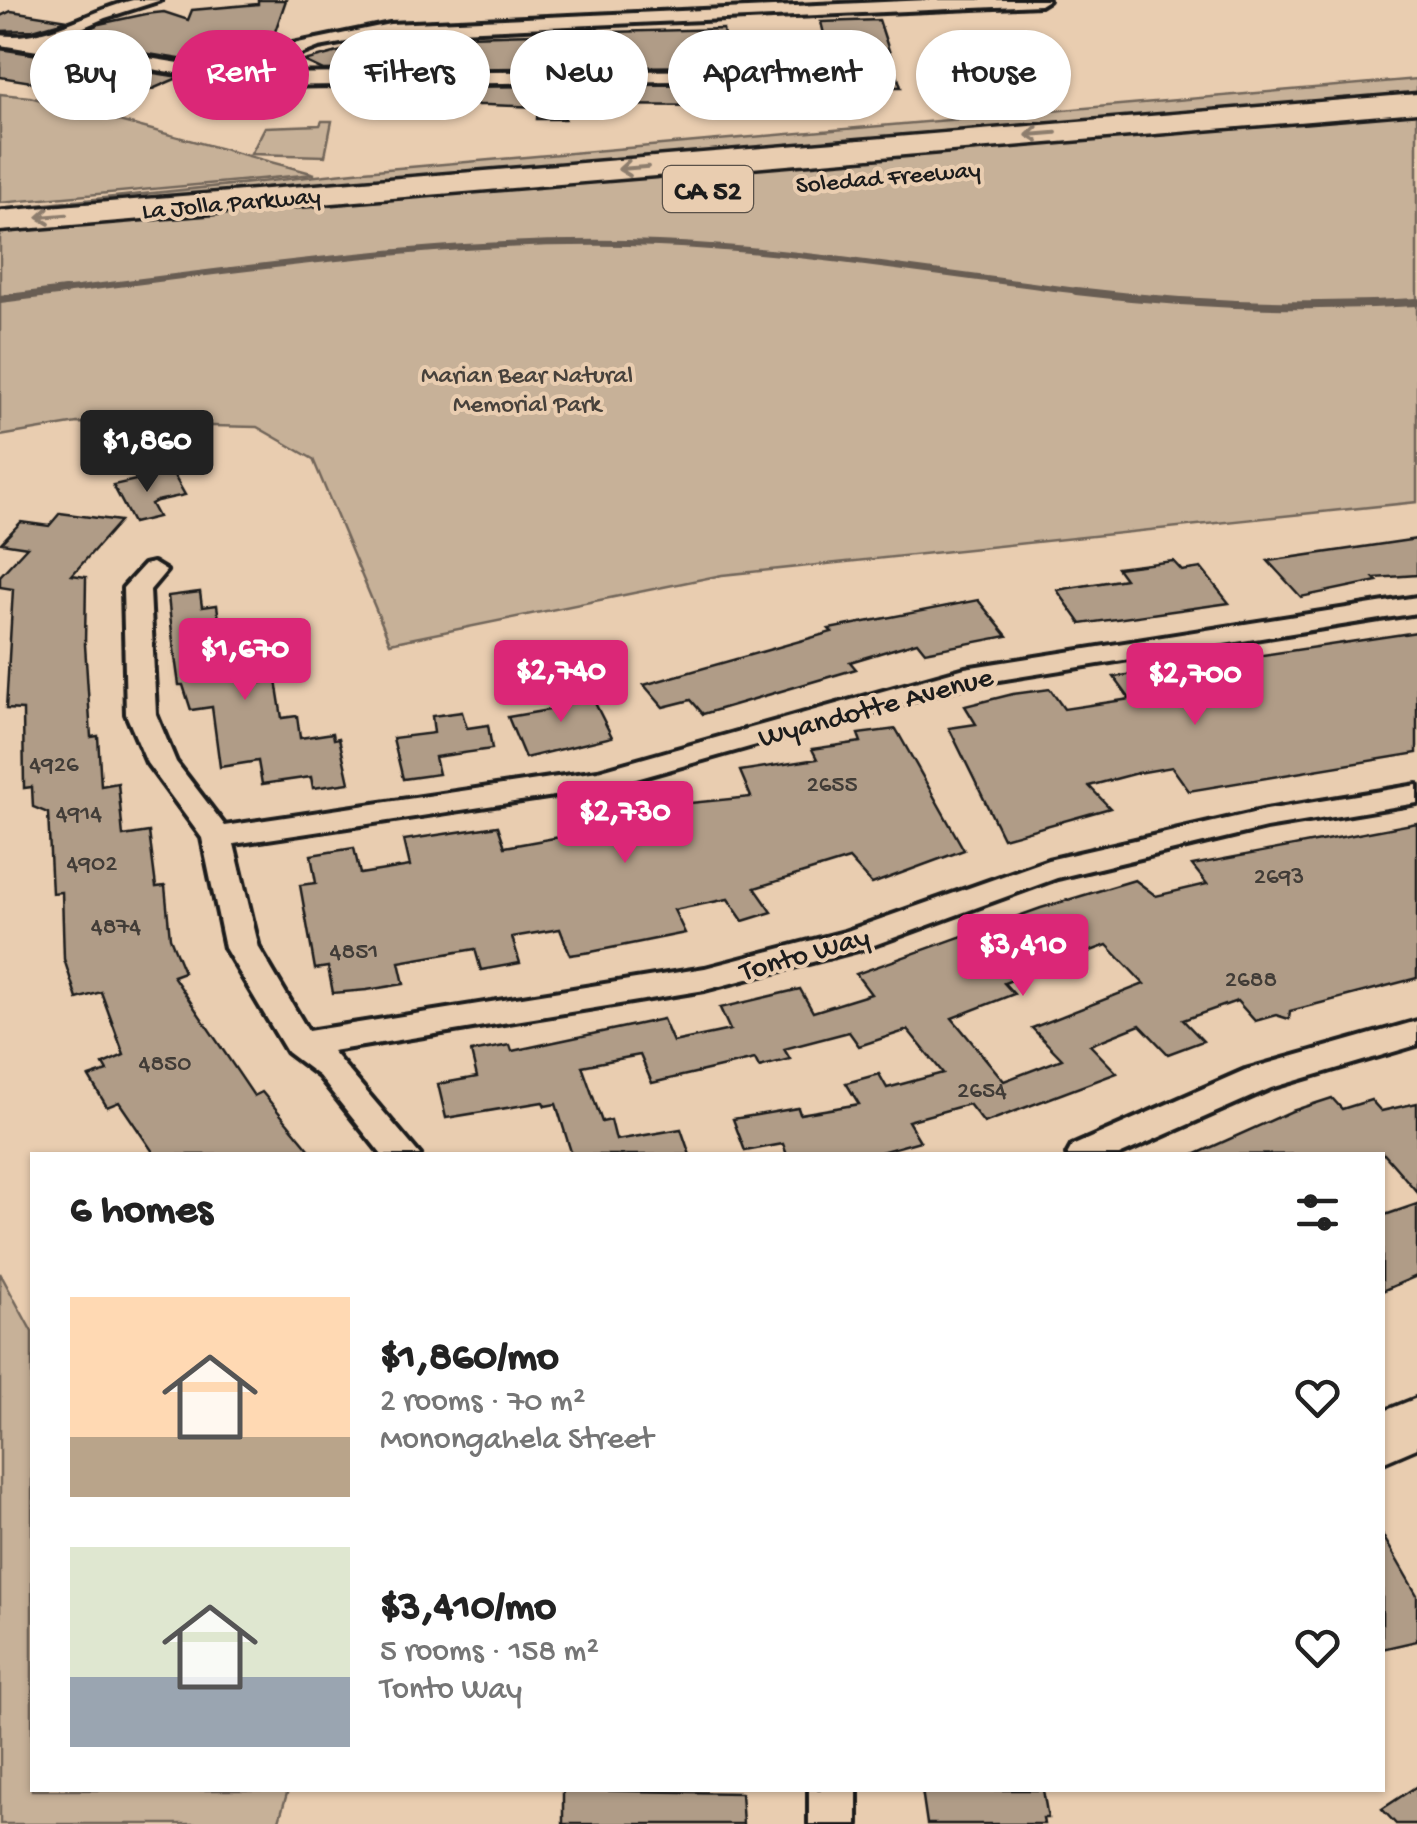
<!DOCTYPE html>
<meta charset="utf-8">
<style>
:root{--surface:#fff;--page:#f6f6f6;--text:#222;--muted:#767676;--accent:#db2777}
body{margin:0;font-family:"Gochi Hand",sans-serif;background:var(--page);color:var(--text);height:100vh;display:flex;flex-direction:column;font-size:38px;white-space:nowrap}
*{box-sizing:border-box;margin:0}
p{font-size:32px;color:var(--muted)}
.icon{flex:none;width:55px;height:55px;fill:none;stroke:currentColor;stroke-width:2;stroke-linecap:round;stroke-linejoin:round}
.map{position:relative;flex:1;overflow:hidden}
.panel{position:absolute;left:30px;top:1152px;width:1355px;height:640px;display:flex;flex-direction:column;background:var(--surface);border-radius:0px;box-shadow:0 2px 8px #0004}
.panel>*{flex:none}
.top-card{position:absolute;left:30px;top:30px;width:1358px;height:90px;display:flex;gap:20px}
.price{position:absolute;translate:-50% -85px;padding:0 22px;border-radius:10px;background:var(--accent);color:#fff;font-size:32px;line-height:65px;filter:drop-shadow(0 2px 5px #0008)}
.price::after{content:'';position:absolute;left:50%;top:60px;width:30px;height:22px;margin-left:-15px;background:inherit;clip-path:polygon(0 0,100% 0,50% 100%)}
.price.current{background:#222;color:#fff}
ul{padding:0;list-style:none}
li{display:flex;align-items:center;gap:30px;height:250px;padding:0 40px}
li span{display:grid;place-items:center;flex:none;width:280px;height:200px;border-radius:0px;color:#555}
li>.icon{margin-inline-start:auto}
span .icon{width:120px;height:120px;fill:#fffc;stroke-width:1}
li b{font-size:42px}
h2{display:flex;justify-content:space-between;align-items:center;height:120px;padding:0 40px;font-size:42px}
.tag{padding:0 35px;border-radius:45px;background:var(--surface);box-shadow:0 2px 8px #0004;font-size:35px;line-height:90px}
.tag.current{background:var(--accent);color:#fff}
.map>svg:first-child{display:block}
.green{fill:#c7b198;stroke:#72665a;stroke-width:2.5}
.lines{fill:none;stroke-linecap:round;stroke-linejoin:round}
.stream-far1{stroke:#685d53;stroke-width:6}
.stream{stroke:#685d53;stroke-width:8}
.building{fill:#b09c87;stroke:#1c1c1c;stroke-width:2.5;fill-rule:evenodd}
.street-casing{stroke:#1c1c1c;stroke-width:8}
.secondary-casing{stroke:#1c1c1c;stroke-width:7}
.highway-casing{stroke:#1c1c1c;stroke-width:7}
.street{fill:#e9cdb0;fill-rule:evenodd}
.secondary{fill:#e9cdb0;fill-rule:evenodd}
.highway{fill:#e9cdb0;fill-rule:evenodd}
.oneway{stroke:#8d7d6d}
.labels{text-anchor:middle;stroke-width:8;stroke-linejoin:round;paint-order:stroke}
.far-street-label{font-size:25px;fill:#1c1c1c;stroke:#e9cdb0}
.far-park-label{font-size:25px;fill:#47413b;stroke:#e9cdb0}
.number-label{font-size:25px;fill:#413c37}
.shield{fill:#e9cdb0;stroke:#5a5148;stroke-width:2.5}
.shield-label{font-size:28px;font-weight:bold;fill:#1c1c1c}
.street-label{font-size:30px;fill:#1c1c1c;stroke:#e9cdb0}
</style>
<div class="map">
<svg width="1417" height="1824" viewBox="0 0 1417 1824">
<rect width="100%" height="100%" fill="#e9cdb0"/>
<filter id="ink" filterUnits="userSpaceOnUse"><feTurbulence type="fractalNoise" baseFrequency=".01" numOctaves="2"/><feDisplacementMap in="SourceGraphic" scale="20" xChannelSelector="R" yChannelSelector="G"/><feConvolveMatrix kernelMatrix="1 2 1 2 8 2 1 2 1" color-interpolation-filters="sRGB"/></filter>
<g filter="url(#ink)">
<g class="green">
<path d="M1417,79V502L722,575L390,643L313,459L257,427L77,423L0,436V209L364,171Z"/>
<path d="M0,94L30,97L315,174L0,203Z"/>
<path d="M322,121H332L325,156L251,154L265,127L320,125Z"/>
<path d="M0,1273L32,1332V1790H288L278,1824H0Z"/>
</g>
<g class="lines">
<path class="stream-far1" d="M45,293C248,269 453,236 658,244C805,250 950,276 1096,293"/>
<g class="stream">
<path d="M1076,291C1190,305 1302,309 1417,302"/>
<path d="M0,299L65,291"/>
</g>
</g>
<g class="building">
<path d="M258,0H286L269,49L251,57L253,41L210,64L62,40L99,24L146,14L164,12L188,20L192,10L258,4Z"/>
<path d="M11,11L68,20L33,30L0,31V16Z"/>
<path d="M879,20L901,87H881L844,114L821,22Z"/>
<path d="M723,29L728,66L323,70L304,61L390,38Z"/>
<path d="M0,49L180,77L134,97L113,95L0,77Z"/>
<path d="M730,84L732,106L579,105V111H565V119H537L538,107L488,105H434L432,111L419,112L366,88Z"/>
<path d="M172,472L185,495L157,501L151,504L158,517L133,523L113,485Z"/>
<path d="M60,513L120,521L72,575L86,577L85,645L91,737L98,736L101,786L118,783L123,836L149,832L156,887L165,886L170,938L184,972L173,976L254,1096L262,1092L314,1155H155L119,1102L107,1107L89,1077L107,1071L103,1064L124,1055L101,992L77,999L64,959L62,892L52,893L48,813L33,807L32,787L24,788L23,710L6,709L13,589L0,587V576L27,547L1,543L21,522L49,526Z"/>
<path d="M1417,539V575L1374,578L1377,581L1301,597L1268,561Z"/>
<path d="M1173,561L1182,571L1201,568L1229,603L1081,624L1057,590L1125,579L1117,568Z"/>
<path d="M200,592L202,607L217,605L219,620L229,619L232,642L239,641L245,685L276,680L282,718L297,716L300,738L333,733L334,739L339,738L349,783L313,788L311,777L262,784L258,761L220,767L212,707L191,710L183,685H179L173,642L168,596Z"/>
<path d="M978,600L1007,636L925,652L917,642L850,662L856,669L703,714L691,700L663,707L644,685L832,632L829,629Z"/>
<path d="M1417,632V753L1189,791L1172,767L1138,773L1089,786L1110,808L1003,838L949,728L976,724L965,706L1013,694L1050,689L1064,709L1130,699L1114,677Z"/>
<path d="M587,687L612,737L525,758L508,717L560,708L553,694Z"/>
<path d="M462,712L467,728L488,725L492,749L435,757L439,774L403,779L393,738L434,733L432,716Z"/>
<path d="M896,729L964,850L872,884L849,859L755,888L772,912L743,921L728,899L674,910L685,933L591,952L570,955L560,929L512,937L520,963L481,970L475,949L399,962L404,984L367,990L333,993L328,967L315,969L300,885L316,883L311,855L354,848L360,874L410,866L404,840L498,826L505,847L576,834L568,811L669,794L672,802L680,804L751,797L740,771L817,759L812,749L861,742L858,734Z"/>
<path d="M1417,823V978L1290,1011L1289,1019L1276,1015L1255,1021L1237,1001L1183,1020L1203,1041L1168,1054L1140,1025L1090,1045L1117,1073L984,1123L969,1104L908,1121L920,1141L870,1155H787L783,1144L745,1151L733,1119L798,1108L800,1114L859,1104L846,1083L879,1074L887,1088L943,1073L908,1030L859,1046L849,1032L784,1049L790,1059L759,1067L755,1059L652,1083L640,1055L582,1066L602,1122L611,1120L616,1140L681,1129L690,1155H572L556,1104L545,1106L543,1102L446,1118L438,1084L477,1077L471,1052L510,1045L512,1051L663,1019L673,1042L730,1030L720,1008L800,989L813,1012L871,994L856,974L1041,908L1135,880L1156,896L1207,884L1192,865ZM1107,945L1144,984L1032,1028L1062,1059L1004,1081L952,1018L1014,994L1004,983Z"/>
<path d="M1332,1098L1342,1109L1371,1100L1381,1111L1417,1103V1192L1384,1154L1194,1155L1292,1111Z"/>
<path d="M1417,1204V1276L1382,1291V1216Z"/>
<path d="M1382,1534L1417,1595V1641L1382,1649Z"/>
<path d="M1417,1786V1824H1396L1382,1809Z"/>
<path d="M563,1790L741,1793L743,1824H563Z"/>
<path d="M922,1790H1043L1048,1818H1043L1044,1824H927Z"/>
</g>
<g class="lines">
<g class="street-casing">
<g id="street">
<path d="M133,0H161L105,18L49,42L229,71L288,45L390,24L928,0H1048L1040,5L390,34L319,47L250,74L754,70L796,76L799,80L790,85L754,80L262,86L235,82L205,97L196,92L214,79L0,45V35C45,42 89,11 133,0Z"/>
<path d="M153,563L166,571L150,590L156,714L176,762L225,826L598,771L965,668L1417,597V613L968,685L601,789L234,844L259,948L308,1031L705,968L844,932L1048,860L1266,810L1417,785V803L1266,828L1057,878L866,948L705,990L332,1051L420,1155H382L319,1076L287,1052L225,948L202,838L147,763L126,714L123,588L144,565Z"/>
<path d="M1417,1021V1045L1271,1088L1119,1155H1067L1072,1146L1245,1070Z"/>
<rect x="809" y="1790" width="48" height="34"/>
</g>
</g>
<g class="secondary-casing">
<path id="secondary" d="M1417,1398V1448L1382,1463V1412Z"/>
</g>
<g class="highway-casing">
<path id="highway" d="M1417,94V112L0,231V211Z"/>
</g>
<use href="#street" class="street"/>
<use href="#secondary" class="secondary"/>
<use href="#highway" class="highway"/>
</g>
<defs><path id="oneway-shaft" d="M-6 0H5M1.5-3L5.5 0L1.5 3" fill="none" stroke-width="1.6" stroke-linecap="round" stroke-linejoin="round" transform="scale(2.5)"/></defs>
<g class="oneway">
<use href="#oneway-shaft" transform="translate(1041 134) rotate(175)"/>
<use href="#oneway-shaft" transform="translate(633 168) rotate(175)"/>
<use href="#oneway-shaft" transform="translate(52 216) rotate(175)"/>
</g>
</g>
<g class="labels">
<g class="far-street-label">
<text transform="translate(888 175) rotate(-5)" y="9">Soledad Freeway</text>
<text transform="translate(231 201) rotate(-5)" y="9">La Jolla Parkway</text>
</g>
<g class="far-park-label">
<text x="527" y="382">Marian Bear Natural<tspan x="527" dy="29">Memorial Park</tspan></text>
</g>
<g class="number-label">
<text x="54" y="771">4926</text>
<text x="832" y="791">2655</text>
<text x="79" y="820">4914</text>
<text x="92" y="870">4902</text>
<text x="1279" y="883">2693</text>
<text x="116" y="933">4874</text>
<text x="354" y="958">4851</text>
<text x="1251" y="986">2688</text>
<text x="165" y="1070">4850</text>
<text x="982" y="1097">2654</text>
</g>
<rect class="shield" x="663" y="166" width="90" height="46" rx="8"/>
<g class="shield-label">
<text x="708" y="199">CA 52</text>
</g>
<g class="street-label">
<text transform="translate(875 705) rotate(-15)" y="10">Wyandotte Avenue</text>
<text transform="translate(804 952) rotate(-16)" y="10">Tonto Way</text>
</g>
</g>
</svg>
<b class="price current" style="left:147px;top:495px">$1,860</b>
<b class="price" style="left:245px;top:703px">$1,670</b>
<b class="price" style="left:561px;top:725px">$2,740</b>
<b class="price" style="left:1195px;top:728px">$2,700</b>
<b class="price" style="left:625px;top:866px">$2,730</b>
<b class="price" style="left:1023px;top:999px">$3,410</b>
<div class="top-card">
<a class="tag">Buy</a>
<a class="tag current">Rent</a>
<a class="tag">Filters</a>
<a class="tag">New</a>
<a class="tag">Apartment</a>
<a class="tag">House</a>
</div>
<section class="panel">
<h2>6 homes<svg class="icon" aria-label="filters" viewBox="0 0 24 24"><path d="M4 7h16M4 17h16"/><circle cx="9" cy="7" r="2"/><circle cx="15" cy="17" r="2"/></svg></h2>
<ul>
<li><span style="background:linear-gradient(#ffd9b3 70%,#b9a48a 0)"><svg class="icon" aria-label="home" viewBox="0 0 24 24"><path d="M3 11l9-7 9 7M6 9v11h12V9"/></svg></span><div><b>$1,860/mo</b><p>2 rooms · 70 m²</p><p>Monongahela Street</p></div><svg class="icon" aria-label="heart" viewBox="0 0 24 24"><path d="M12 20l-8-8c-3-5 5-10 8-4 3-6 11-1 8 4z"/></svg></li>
<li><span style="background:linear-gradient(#dfe7d0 65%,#9aa5b1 0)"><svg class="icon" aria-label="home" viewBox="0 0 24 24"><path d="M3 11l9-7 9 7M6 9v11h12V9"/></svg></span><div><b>$3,410/mo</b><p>5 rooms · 158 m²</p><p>Tonto Way</p></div><svg class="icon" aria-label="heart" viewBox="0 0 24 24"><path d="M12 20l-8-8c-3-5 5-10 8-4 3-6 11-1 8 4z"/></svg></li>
</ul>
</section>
</div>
